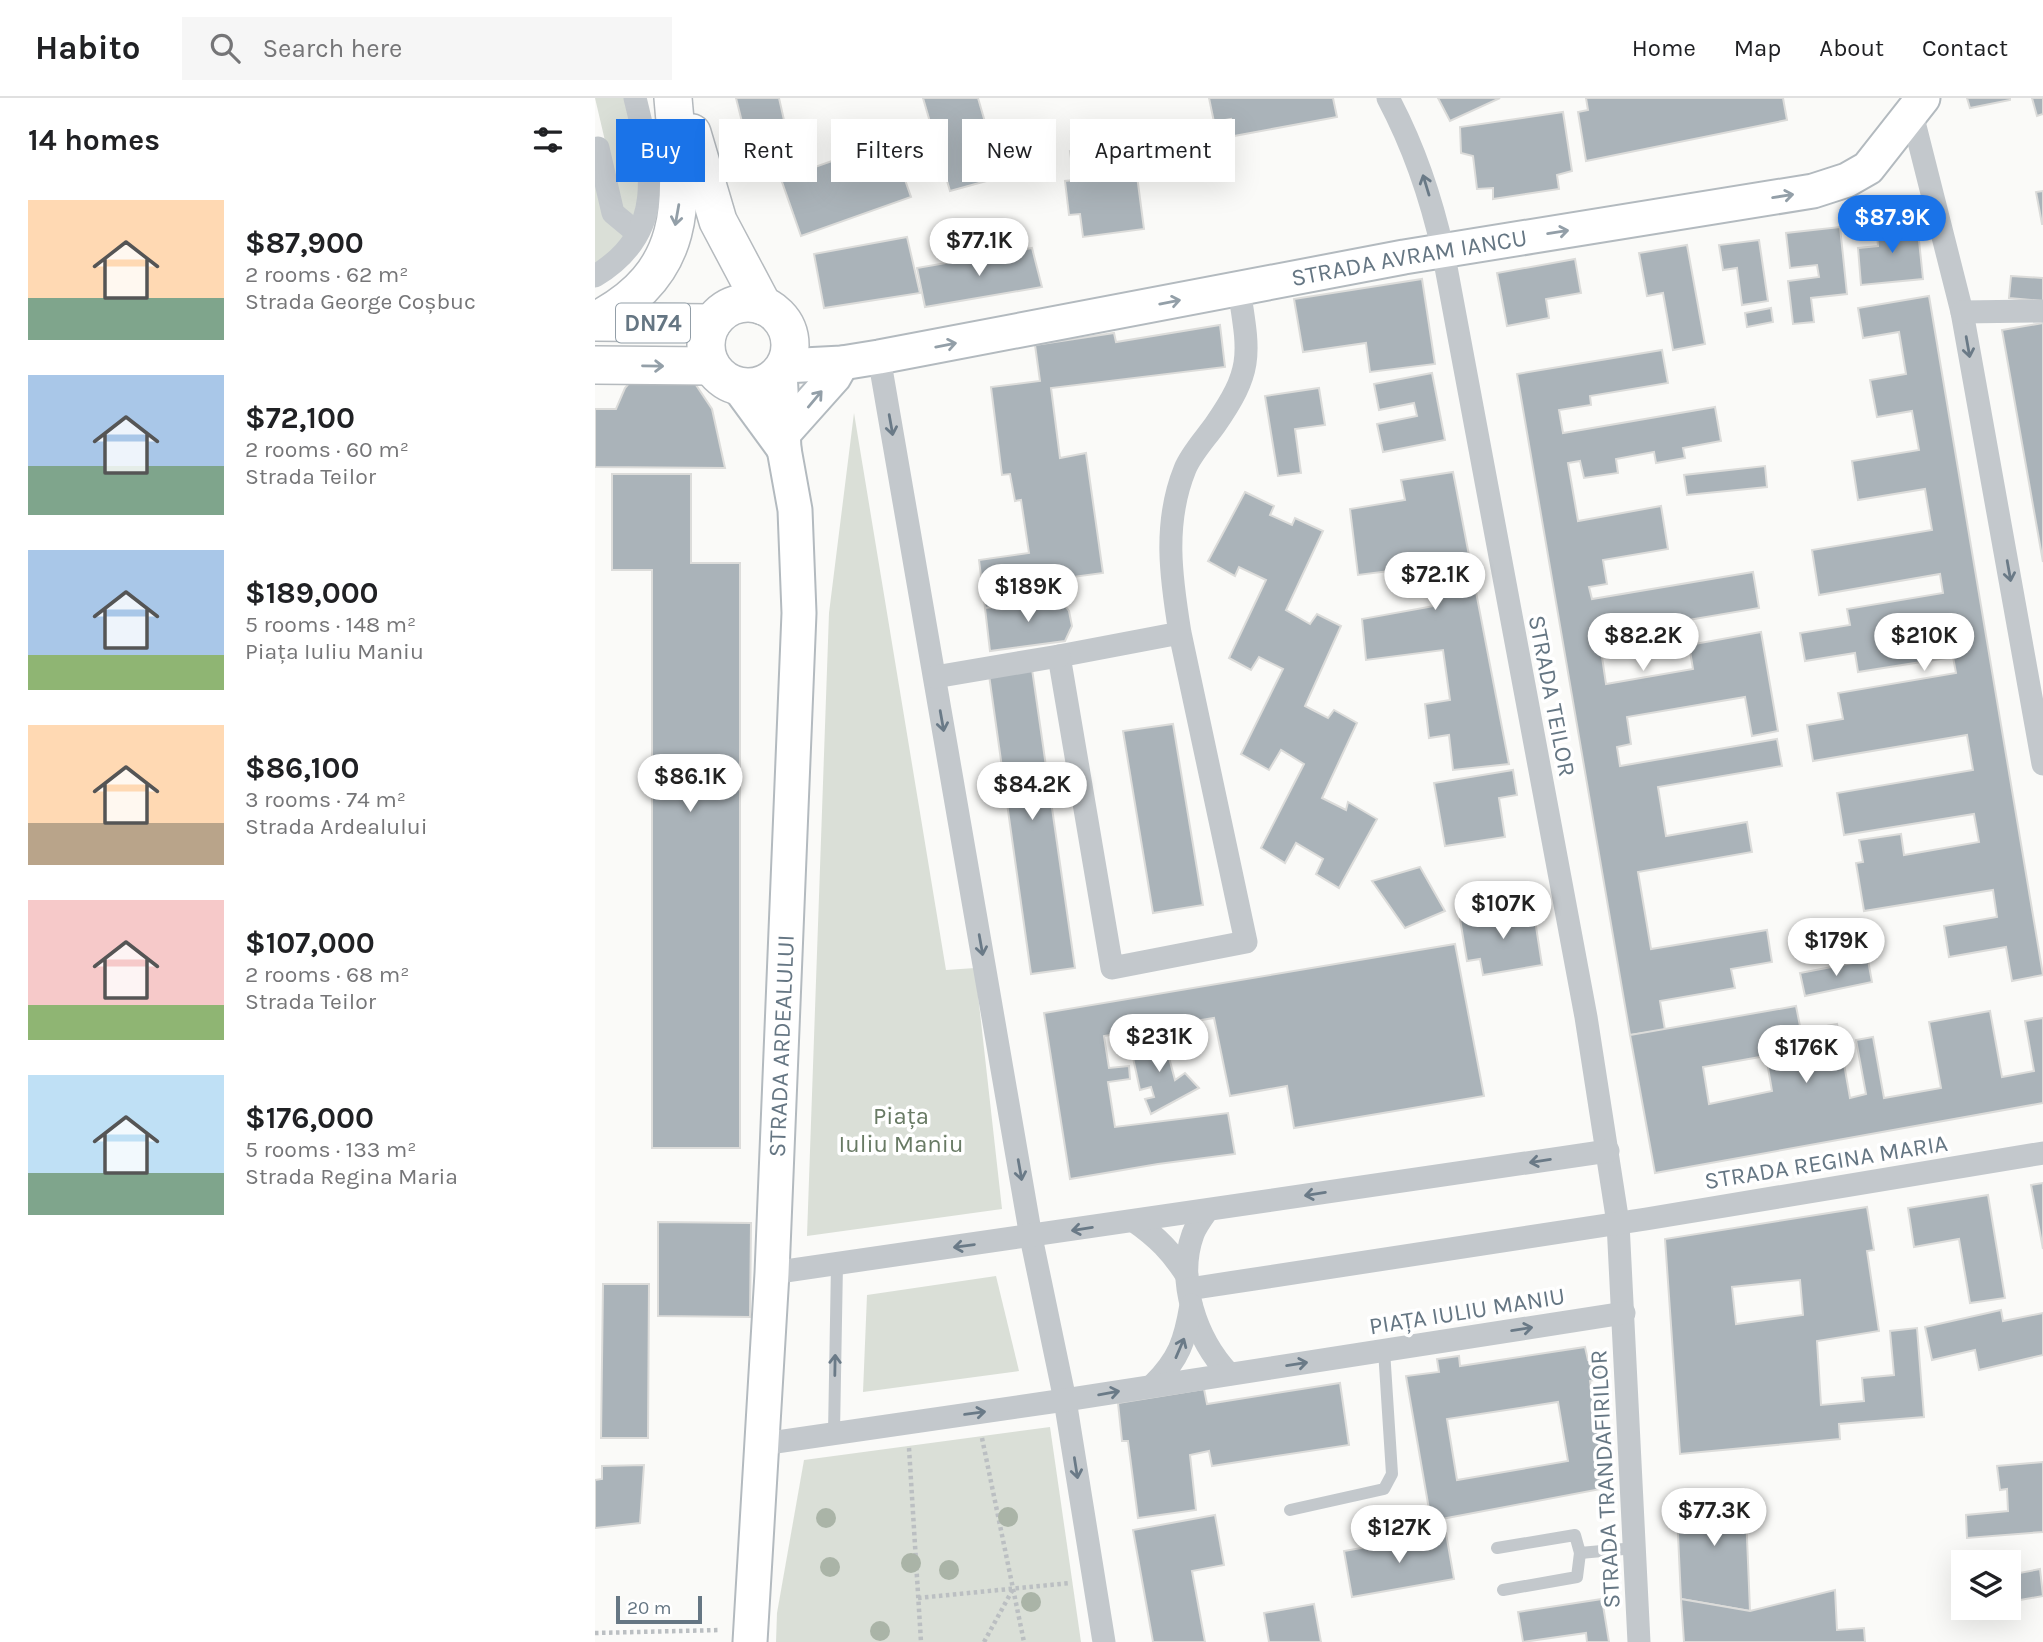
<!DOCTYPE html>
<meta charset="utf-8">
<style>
:root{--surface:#fff;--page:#f6f6f6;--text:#202124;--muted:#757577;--line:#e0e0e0;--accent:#1a73e8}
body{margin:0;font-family:Karla,sans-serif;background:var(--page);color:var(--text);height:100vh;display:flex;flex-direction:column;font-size:26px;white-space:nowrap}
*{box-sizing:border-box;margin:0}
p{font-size:23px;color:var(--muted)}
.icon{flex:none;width:38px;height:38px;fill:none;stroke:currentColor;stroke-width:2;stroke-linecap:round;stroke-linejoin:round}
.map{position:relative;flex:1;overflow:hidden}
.details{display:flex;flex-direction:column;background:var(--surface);width:595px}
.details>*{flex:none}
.top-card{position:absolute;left:21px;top:21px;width:665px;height:63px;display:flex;gap:14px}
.controls{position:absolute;left:1356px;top:1452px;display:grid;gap:14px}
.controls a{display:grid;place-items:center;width:70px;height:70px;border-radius:0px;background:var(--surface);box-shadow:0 7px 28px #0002;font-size:35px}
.scale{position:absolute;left:21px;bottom:18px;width:86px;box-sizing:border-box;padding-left:7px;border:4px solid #657683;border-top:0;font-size:19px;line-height:24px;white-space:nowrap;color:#657683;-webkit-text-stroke:5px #fff;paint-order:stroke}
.price{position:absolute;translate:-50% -60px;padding:0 16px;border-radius:24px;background:#fff;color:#222;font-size:23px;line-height:46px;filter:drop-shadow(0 2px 4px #0008)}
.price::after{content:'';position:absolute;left:50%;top:42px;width:21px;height:16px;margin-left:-10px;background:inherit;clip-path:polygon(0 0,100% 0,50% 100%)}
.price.active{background:var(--accent);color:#fff}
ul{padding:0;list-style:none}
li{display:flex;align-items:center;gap:21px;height:175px;padding:0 28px}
li span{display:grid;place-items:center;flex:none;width:196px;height:140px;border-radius:0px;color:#555}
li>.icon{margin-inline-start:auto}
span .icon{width:84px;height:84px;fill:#fffc;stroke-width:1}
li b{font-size:30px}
h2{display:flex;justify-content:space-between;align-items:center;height:84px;padding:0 28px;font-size:30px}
.chip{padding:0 24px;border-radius:0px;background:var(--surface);box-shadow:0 7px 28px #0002;font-size:24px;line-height:63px}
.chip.active{background:var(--accent);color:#fff}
header{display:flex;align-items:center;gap:42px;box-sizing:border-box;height:98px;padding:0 35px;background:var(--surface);border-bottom:2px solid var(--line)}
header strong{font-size:33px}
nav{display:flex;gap:38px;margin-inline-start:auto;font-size:24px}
.search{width:490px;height:63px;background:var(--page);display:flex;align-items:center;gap:18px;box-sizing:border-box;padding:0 24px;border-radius:0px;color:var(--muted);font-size:26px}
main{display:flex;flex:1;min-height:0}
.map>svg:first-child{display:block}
.green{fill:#dadfd7}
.building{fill:#aab3b9;stroke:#dcdcda;stroke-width:2;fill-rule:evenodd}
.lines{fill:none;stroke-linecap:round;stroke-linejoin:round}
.secondary-casing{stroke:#b3babf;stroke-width:37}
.primary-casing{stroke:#b5babe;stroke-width:40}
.path{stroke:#bbbfc2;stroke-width:4.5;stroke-dasharray:3.5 3.5;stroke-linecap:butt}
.lane{stroke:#c3c8cc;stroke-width:12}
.street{stroke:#c3c8cc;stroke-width:23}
.secondary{stroke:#fff;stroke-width:33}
.primary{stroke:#fff;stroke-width:37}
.tree{fill:#aab4a7}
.oneway{stroke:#6a7a87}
.oneway2{stroke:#939fa8}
.labels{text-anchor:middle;stroke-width:7;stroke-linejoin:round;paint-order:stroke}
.shield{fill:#fff;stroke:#939fa8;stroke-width:2}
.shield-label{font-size:23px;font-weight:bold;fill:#657683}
.street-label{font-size:24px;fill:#657683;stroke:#fff}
.park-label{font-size:24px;fill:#687a64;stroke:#fff}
</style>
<header>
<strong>Habito</strong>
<div class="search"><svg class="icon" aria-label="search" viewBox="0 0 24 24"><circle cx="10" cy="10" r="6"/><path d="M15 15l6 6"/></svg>Search here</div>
<nav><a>Home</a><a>Map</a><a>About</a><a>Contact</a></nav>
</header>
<main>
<section class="details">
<h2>14 homes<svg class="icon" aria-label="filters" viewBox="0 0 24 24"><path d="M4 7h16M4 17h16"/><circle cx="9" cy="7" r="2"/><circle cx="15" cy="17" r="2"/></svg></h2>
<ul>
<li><span style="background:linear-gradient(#ffd9b3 70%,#7fa58c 0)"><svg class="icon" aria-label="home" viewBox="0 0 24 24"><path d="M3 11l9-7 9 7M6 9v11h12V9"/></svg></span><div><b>$87,900</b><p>2 rooms · 62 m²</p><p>Strada George Coșbuc</p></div></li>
<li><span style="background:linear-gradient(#a9c7e8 65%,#7fa58c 0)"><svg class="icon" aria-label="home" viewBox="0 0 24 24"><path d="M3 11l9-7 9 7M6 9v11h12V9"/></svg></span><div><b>$72,100</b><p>2 rooms · 60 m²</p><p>Strada Teilor</p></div></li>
<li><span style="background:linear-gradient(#a9c7e8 75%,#8fb573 0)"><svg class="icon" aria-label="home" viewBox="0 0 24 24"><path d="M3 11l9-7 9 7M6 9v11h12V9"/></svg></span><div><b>$189,000</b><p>5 rooms · 148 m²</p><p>Piața Iuliu Maniu</p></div></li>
<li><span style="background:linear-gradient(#ffd9b3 70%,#b9a48a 0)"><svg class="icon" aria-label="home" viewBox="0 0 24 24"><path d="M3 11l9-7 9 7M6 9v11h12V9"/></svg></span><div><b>$86,100</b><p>3 rooms · 74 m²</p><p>Strada Ardealului</p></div></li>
<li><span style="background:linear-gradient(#f6c9c9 75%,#8fb573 0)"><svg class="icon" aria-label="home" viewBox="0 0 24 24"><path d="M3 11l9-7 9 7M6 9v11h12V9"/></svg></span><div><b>$107,000</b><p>2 rooms · 68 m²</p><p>Strada Teilor</p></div></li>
<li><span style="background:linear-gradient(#bfe0f5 70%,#7fa58c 0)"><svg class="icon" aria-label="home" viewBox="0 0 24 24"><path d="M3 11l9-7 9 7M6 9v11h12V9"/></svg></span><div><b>$176,000</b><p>5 rooms · 133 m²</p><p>Strada Regina Maria</p></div></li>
</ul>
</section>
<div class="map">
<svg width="1448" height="1544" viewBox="0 0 1448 1544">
<rect width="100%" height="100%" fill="#fafaf8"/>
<g class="green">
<path d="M0,0H40L51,113L0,178V51L11,47Z"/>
<path d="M259,315L351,872L380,870L407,1111L212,1138L234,515Z"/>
<path d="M401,1178L424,1273L268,1294L272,1197Z"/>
<path d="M455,1329L486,1544H181L182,1515L209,1362Z"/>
</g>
<g class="building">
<path d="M141,0H184L191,31L151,40Z"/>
<path d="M328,0H383L406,79L355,93Z"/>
<path d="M614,0H738L742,19L639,38L636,21L619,24Z"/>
<path d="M843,0H905L855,23Z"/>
<path d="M991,0H1188L1192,22L991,63L983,14L993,12Z"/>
<path d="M1372,0H1415V2L1375,10Z"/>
<path d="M1437,0H1448V16L1442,18Z"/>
<path d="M968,14L977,73L962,77L964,91L898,101V90L882,91L878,58L866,55L865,29Z"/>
<path d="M296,42L316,99L206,138L186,81Z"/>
<path d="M515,48L519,73L541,70L549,131L488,139L485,116L474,117L470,83L479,82L475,53Z"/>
<path d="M1448,93V126H1447L1441,94Z"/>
<path d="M1322,123L1328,181L1266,187L1263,150L1283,148L1281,127Z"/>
<path d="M1245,129L1252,196L1216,200L1219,224L1198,226L1193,183L1224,179L1222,167L1195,170L1191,135Z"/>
<path d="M312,139L325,195L229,210L219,156Z"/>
<path d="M1164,142L1173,203L1147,207L1142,170L1128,172L1124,147Z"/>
<path d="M1092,147L1110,246L1078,252L1068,195L1052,198L1044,155Z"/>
<path d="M437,150L447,189L330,209L322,170Z"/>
<path d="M980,161L986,195L951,201L954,220L912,228L902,175Z"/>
<path d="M1416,178L1448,180V203L1414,200Z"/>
<path d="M827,181L840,266L775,274L771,245L708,254L699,201Z"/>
<path d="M1334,198L1448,877L1417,883L1411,849L1354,859L1349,828L1402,819L1398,792L1269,813L1261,765L1268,764L1264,742L1306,736L1309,757L1384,744L1379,716L1249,737L1242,695L1378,672L1372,637L1218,663L1212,627L1248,621L1243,595L1361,575L1358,559L1263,574L1260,555L1210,563L1205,535L1255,527L1252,511L1348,495L1345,476L1224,497L1217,452L1337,432L1330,391L1263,402L1257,363L1324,352L1317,313L1282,319L1275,282L1311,276L1304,234L1268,240L1263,210Z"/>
<path d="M1176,210L1178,224L1152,229L1150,215Z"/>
<path d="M1448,225V464L1407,232Z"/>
<path d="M625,227L630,269L456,290L465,360L491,355L508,475L455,482L456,502L390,510L384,462L434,455L426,402L420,403L415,376L407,377L396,289L445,283L440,247L519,235L521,244Z"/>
<path d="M1067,252L1073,285L995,298L996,307L964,312L968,335L1120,309L1126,343L1088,350L1090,360L1061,365L1059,354L1021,361L1023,375L989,380L985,363L973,365L983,423L1066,408L1073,451L1008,462L1012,486L994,489L997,501L1158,474L1164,510L1017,535L1021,557L1007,559L1011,586L1098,571L1094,547L1166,534L1183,633L1157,638L1150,599L1032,619L1036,646L1022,649L1025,668L1182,641L1187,668L1063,689L1071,738L1152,724L1157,754L1043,774L1056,851L1172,832L1177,864L1136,871L1140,890L1065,903L1070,932L1035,937L922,276Z"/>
<path d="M837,275L850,342L788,354L782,326L822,318L819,305L784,312L779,286Z"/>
<path d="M94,282L101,287L117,311L130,370L0,369V311H21L30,290L35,284Z"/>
<path d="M724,290L730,327L700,331L706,375L683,378L670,298Z"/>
<path d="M1170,368L1172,389L1092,397L1089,377Z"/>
<path d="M858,374L914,666L858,672L854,637L834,640L830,606L855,602L848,552L771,562L767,521L839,508L834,468L763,477L755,411L810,402L806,382Z"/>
<path d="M17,376H96V465H145V1050H57V472H17Z"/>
<path d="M650,394L679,408L675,417L697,427L700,420L728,433L691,512L715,526L722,516L746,528L710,608L733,620L739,612L762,625L727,700L751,712L753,704L782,721L744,790L721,776L728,761L701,745L690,765L666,750L709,666L686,652L674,672L646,656L688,571L664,559L656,572L634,560L671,482L644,469L640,478L613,463Z"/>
<path d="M465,501L474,513L477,528L470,543L395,553L390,510Z"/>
<path d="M437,571L480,870L436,876L394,577Z"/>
<path d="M578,626L608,807L558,815L528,633Z"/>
<path d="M918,672L922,697L904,700L910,739L850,748L839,685Z"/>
<path d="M825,769L850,813L810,830L777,783Z"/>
<path d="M938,809L947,867L888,877L885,861L872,863L865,821Z"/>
<path d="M860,846L889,998L699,1030L692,988L635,998L619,920L509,938L514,970L534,968L535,981L513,984L520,1029L633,1015L640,1056L563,1066L475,1081L449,915Z"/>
<path d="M1273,862L1277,884L1210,898L1205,875Z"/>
<path d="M1201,908L1206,933L1242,926L1255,1000L1271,996L1261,942L1278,939L1289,1000L1346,990L1334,924L1395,913L1407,979L1439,973L1430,923L1448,920V1005L1060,1075L1035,937ZM1171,958L1177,993L1114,1006L1108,969Z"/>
<path d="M568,937L580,982L590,975L604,990L556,1016L550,1001L559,999L556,989L545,992L535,946Z"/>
<path d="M1448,1085V1151L1436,1087Z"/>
<path d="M1393,1097L1410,1200L1375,1205L1364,1141L1319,1149L1313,1110Z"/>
<path d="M1272,1109L1279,1152L1272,1153L1284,1233L1222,1243L1226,1307L1269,1303L1267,1280L1299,1277L1295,1233L1322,1230L1329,1319L1244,1326L1245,1341L1085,1356L1070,1141ZM1205,1182L1208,1217L1141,1226L1137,1189Z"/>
<path d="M63,1124L156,1125L155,1219L63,1218Z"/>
<path d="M8,1186H54L53,1340H6Z"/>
<path d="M1406,1212L1408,1223L1448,1215V1257L1384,1272L1380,1252L1337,1262L1330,1229Z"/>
<path d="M990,1249L993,1262L1003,1260L1006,1280L995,1283L1011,1390L836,1423L811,1278L844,1274L842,1261L864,1258L865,1268ZM963,1304L973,1363L862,1382L852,1321Z"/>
<path d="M745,1285L754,1347L617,1368L614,1353L595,1357L601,1412L543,1420L533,1343H527L523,1305L609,1291L612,1306Z"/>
<path d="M1448,1364V1434L1372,1440L1371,1417L1413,1413L1412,1391L1405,1392L1402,1368Z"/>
<path d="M49,1367L45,1425L0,1430V1382L7,1381V1368Z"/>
<path d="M1150,1391L1155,1513L1086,1501L1081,1394Z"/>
<path d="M620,1417L629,1467L597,1473L610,1544H558L538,1432Z"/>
<path d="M851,1435L859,1481L757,1499L749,1453Z"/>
<path d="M1445,1471L1448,1498L1414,1504V1477Z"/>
<path d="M1240,1492L1242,1532L1269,1530L1270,1544H1089L1086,1501L1155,1513Z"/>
<path d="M1007,1501L1014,1544H992L991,1535L928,1544L923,1514Z"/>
<path d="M719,1506L726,1544H674L669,1515Z"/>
</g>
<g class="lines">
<g class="secondary-casing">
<g id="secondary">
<path id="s1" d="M189,268L247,265L284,259L809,159L1218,93L1252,82L1273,70L1328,0"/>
<path d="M143,288L189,351"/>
<path d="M189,335L239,279L247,265"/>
<path id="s2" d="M155,1544L177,1175L204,515L200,412L189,351L185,273"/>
</g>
</g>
<g class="primary-casing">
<g id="primary">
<path d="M97,35L123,123L168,208"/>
<circle cx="153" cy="247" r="42"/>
<path d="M0,223C100,172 86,95 78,0"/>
<path d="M0,224L117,225"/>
<path d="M0,267L116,268"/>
</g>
</g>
<g class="path">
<path d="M387,1340L429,1544"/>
<path d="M314,1350L326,1544"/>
<path d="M323,1500L475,1485"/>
<path d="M0,1535L125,1532"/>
<path d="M389,1544L418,1491"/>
</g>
<g class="lane">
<path d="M239,1335L242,1166"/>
<path d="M695,1412L789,1391L797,1376L789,1252"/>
<path d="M902,1450L980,1437L985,1455L1040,1450"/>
<path d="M908,1492L982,1479L985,1455"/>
</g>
<g class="street">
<path d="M793,0C819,49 836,99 848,153L991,919L1023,1125L1044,1544"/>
<path d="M1317,16L1367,214L1448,666"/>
<path d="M3,50L18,115L42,135"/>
<path d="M0,178C73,134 57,69 40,0"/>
<path d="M1367,214L1448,213"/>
<path d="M284,259L436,1139L470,1302L509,1544"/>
<path d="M585,535L464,558L517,870L651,844L585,535C576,480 568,425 590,371C596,356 610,341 620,327C659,271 654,256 644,191"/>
<path d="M340,579L464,558"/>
<path d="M612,1113C607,1120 601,1128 598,1136C581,1183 601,1241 634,1276"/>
<path d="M539,1123C562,1139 577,1154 592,1178"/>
<path d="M177,1175L1013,1053"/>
<path d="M594,1191L1051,1121L1448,1055"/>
<path d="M558,1287C584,1261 590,1243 596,1207"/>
<path d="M167,1346L470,1302L1029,1215"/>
</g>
<use href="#secondary" class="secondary"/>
<use href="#primary" class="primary"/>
</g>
<g class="tree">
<circle cx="413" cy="1419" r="10"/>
<circle cx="231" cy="1420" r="10"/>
<circle cx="316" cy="1465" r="10"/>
<circle cx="235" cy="1469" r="10"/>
<circle cx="354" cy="1472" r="10"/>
<circle cx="436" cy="1504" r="10"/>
<circle cx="285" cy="1533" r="10"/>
</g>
<defs><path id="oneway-shaft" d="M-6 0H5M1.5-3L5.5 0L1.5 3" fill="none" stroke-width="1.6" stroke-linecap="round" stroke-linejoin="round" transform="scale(1.75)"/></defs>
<g class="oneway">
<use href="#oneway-shaft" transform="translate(831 87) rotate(-107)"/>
<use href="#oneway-shaft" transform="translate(1373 249) rotate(80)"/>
<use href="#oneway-shaft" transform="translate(296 327) rotate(80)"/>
<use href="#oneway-shaft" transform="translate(1414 473) rotate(80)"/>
<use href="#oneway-shaft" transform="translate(347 623) rotate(80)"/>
<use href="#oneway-shaft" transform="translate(386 847) rotate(80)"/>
<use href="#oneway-shaft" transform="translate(945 1063) rotate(171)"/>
<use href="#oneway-shaft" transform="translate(425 1072) rotate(80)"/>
<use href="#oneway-shaft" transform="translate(720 1096) rotate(171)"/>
<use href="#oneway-shaft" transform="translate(487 1131) rotate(171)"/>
<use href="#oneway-shaft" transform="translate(369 1148) rotate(172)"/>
<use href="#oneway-shaft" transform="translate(927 1231) rotate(-9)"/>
<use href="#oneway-shaft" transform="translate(585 1250) rotate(-67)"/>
<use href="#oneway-shaft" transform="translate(702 1266) rotate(-9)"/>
<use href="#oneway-shaft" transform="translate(240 1267) rotate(-89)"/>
<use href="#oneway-shaft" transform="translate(514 1295) rotate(-10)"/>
<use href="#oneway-shaft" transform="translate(380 1315) rotate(-8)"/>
<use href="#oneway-shaft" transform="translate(481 1370) rotate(81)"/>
</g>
<g class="oneway2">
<use href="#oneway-shaft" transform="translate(1188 98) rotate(-9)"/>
<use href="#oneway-shaft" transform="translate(82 117) rotate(100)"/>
<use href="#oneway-shaft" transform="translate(963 134) rotate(-9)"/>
<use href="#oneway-shaft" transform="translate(575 204) rotate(-11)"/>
<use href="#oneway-shaft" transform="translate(351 247) rotate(-11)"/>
<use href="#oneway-shaft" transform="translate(58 268) rotate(1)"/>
<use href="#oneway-shaft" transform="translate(220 301) rotate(-50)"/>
</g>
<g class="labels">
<rect class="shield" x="21" y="205.5" width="74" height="39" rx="5"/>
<g class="shield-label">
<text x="58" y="233">DN74</text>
</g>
<g class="street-label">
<text dy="8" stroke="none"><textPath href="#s1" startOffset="635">STRADA AVRAM IANCU</textPath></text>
<text transform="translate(957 598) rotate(79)" y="8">STRADA TEILOR</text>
<text dy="8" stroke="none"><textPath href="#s2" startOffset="597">STRADA ARDEALULUI</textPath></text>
<text transform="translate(1231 1064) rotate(-9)" y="8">STRADA REGINA MARIA</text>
<text transform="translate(872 1213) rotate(-9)" y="8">PIAȚA IULIU MANIU</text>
<text transform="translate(1010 1381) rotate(-93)" y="8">STRADA TRANDAFIRILOR</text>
</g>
<g class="park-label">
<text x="306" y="1026">Piața<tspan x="306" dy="28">Iuliu Maniu</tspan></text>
</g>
</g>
</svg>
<div class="controls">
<a><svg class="icon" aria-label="layers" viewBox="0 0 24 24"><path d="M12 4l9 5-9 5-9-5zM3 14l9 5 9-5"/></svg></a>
</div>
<div class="scale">20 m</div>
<b class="price active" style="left:1297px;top:157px">$87.9K</b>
<b class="price" style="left:384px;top:180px">$77.1K</b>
<b class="price" style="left:840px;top:514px">$72.1K</b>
<b class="price" style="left:433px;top:526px">$189K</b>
<b class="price" style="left:1048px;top:575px">$82.2K</b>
<b class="price" style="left:1329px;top:575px">$210K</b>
<b class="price" style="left:95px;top:716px">$86.1K</b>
<b class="price" style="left:437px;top:724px">$84.2K</b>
<b class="price" style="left:908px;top:843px">$107K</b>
<b class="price" style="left:1241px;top:880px">$179K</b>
<b class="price" style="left:564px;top:976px">$231K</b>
<b class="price" style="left:1211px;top:987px">$176K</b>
<b class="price" style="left:1119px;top:1450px">$77.3K</b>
<b class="price" style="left:804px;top:1467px">$127K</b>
<div class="top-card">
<a class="chip active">Buy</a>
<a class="chip">Rent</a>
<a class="chip">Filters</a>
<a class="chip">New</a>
<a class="chip">Apartment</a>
</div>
</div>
</main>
